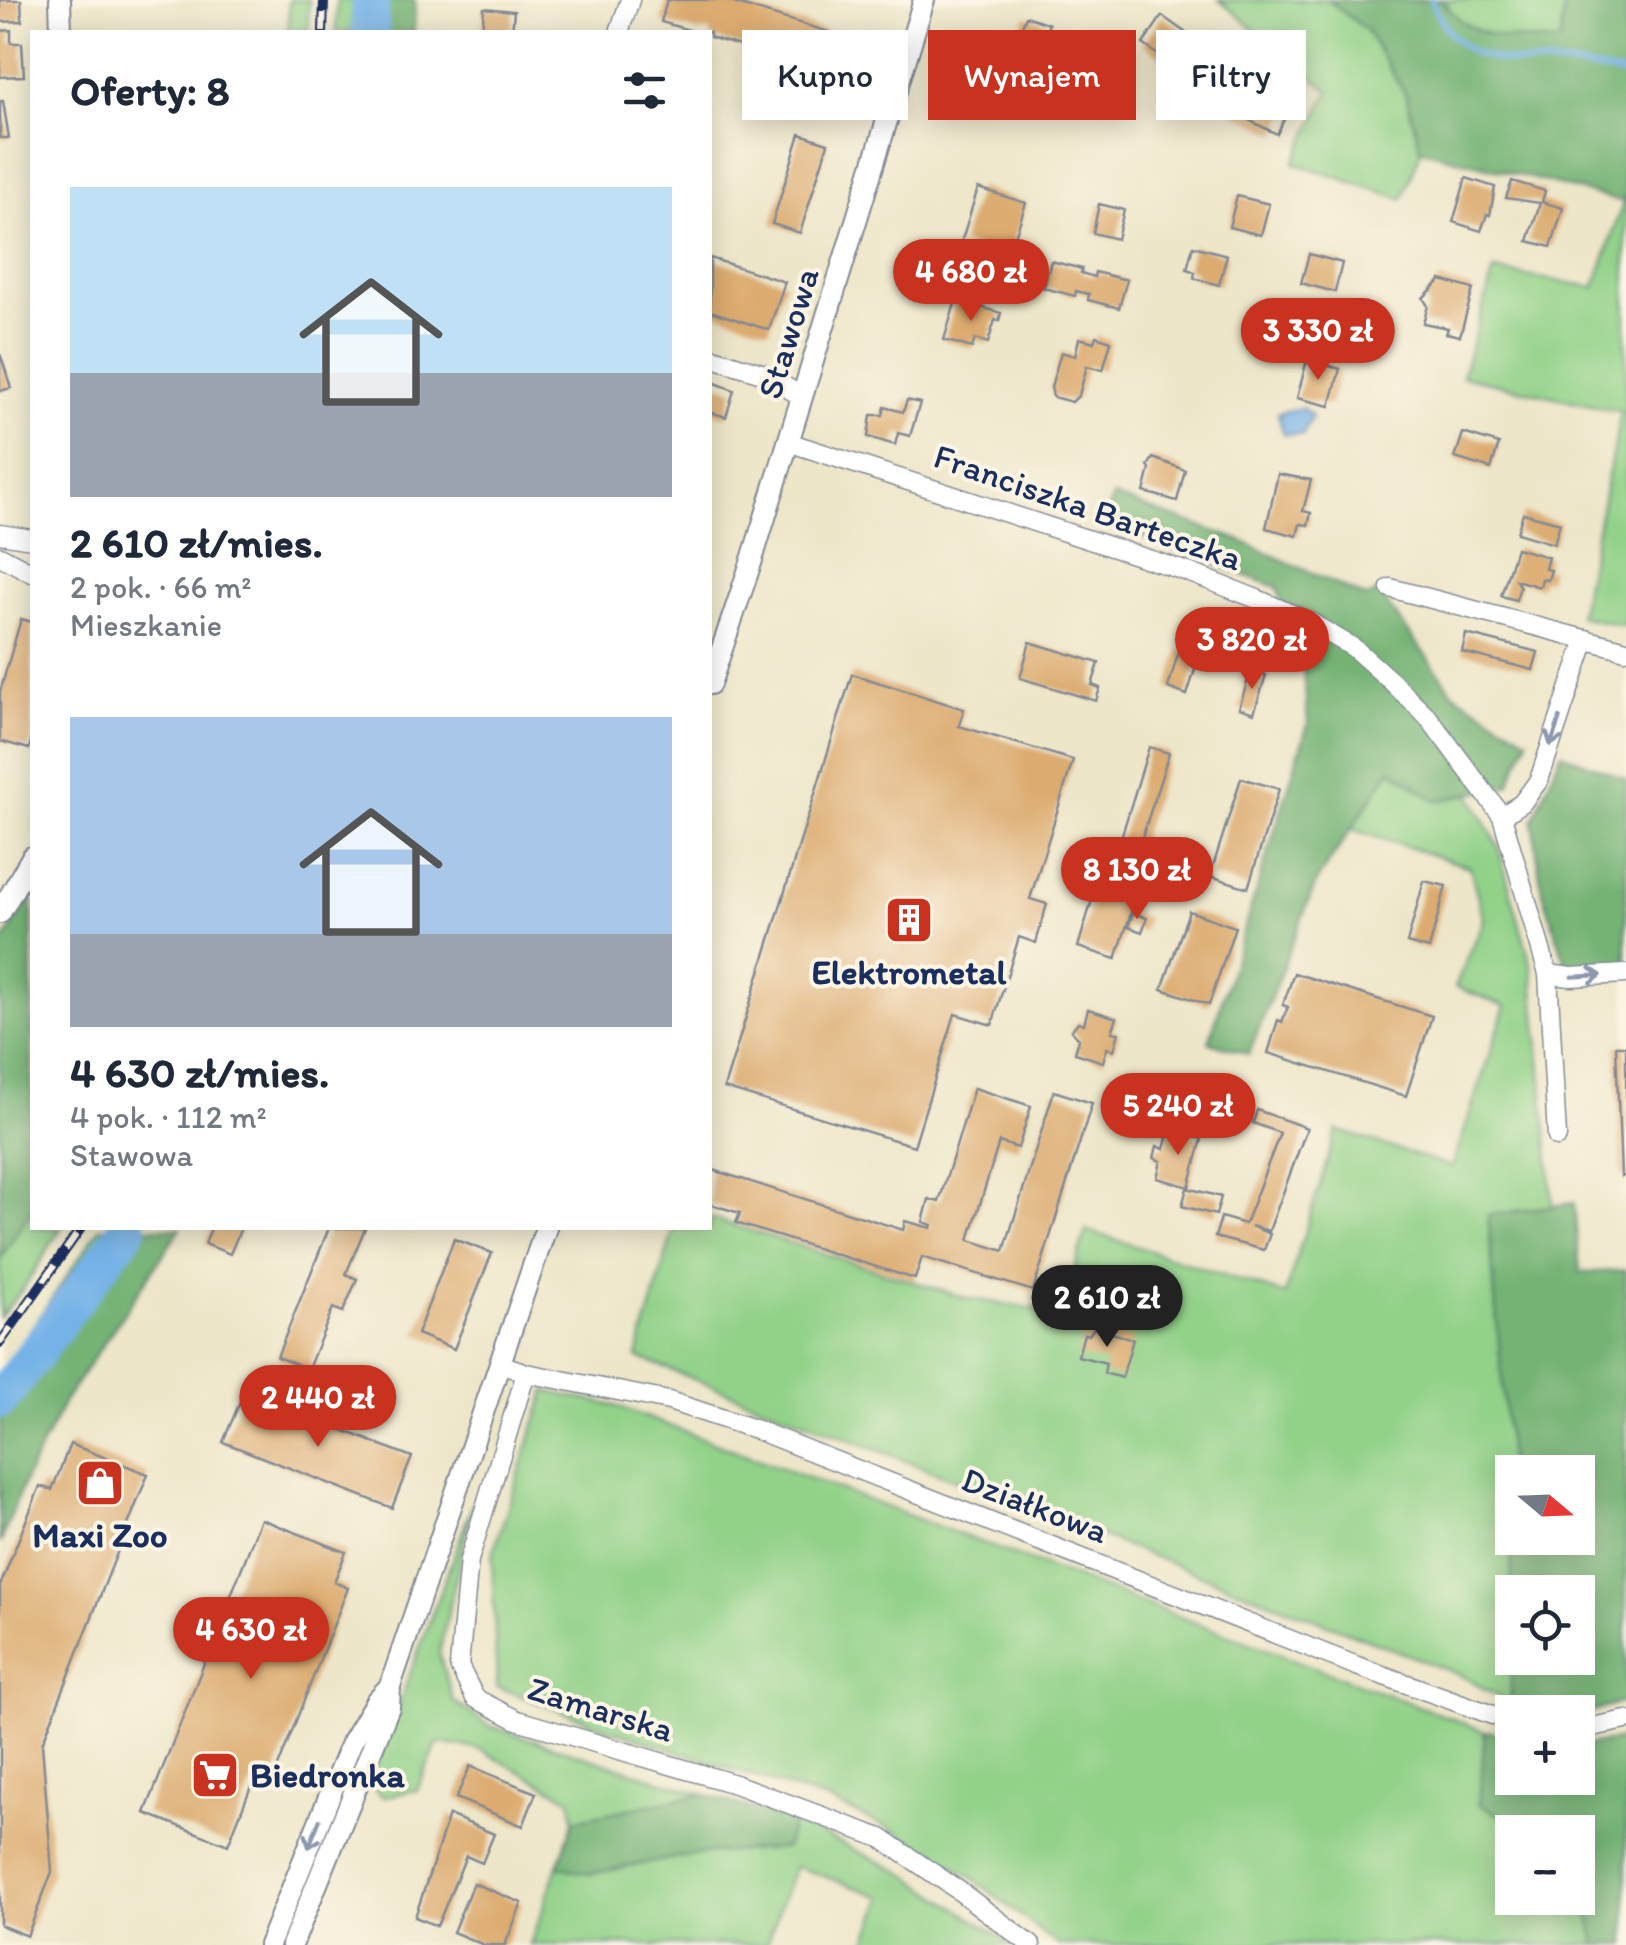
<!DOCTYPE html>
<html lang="pl">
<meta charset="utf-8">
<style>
:root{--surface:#fff;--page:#f2f2f3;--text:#1f2937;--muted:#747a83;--accent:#c8321e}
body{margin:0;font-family:Itim,sans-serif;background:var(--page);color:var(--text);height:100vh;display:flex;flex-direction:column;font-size:38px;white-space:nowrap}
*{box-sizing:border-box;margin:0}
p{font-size:32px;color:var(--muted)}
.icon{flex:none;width:55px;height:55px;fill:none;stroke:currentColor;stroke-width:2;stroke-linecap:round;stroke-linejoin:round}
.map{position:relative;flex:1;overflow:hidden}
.side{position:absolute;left:30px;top:30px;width:682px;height:1200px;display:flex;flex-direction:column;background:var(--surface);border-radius:0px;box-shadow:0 5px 25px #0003}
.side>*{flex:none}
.top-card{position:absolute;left:742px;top:30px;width:732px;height:90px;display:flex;gap:20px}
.needle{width:65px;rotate:109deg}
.controls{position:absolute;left:1495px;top:1455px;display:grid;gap:20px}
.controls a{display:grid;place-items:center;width:100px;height:100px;border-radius:0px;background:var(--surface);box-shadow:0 5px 25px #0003;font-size:50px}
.price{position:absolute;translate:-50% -85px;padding:0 22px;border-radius:35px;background:var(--accent);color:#fff;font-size:32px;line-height:65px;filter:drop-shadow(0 2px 5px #0008)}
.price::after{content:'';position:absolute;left:50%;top:60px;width:30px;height:22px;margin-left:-15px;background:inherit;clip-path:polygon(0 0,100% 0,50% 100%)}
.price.selected{background:#222;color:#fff}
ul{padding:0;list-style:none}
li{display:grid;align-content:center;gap:20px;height:530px;padding:0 40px}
li span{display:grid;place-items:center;height:310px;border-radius:0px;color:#555}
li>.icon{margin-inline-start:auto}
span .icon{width:180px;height:180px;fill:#fffc;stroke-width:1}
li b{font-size:42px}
h2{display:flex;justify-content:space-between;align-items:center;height:120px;padding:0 40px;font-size:42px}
.chip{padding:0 35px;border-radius:0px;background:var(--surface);box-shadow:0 5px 25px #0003;font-size:35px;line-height:90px}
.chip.selected{background:var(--accent);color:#fff}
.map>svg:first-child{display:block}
.green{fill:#91d188;stroke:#568073;stroke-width:2.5}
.forest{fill:#74b374;stroke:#487169;stroke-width:2.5;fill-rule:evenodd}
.water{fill:#74b2e7;stroke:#4870a2;stroke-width:2.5}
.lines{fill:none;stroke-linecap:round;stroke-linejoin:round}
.stream{stroke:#74b2e7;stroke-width:6}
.river{stroke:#74b2e7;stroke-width:38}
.building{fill:#dcab70}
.minor-casing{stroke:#848a94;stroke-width:21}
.tertiary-casing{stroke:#848a94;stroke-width:24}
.minor{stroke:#fff;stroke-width:18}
.tertiary{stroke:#fff;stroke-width:20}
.rail-casing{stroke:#1b2f5e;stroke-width:10}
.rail{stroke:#fcf5e5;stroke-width:6;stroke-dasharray:19;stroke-linecap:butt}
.oneway{stroke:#8d97ae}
.labels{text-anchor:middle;stroke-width:8;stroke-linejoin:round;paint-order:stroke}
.street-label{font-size:35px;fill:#1b2f5e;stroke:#fcf5e5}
.poi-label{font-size:35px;font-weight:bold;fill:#1b2f5e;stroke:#fcf5e5}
</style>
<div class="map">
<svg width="1626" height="1945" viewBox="0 0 1626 1945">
<rect width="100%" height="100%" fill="#fcf5e5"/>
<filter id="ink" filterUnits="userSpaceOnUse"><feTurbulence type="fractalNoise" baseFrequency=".01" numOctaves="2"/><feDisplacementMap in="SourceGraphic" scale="20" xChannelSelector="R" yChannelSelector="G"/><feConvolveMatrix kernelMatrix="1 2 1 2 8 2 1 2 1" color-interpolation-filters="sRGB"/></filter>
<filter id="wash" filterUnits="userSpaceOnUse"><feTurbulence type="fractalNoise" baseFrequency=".0048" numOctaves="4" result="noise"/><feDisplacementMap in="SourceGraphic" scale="40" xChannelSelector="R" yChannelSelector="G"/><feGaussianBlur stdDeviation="2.25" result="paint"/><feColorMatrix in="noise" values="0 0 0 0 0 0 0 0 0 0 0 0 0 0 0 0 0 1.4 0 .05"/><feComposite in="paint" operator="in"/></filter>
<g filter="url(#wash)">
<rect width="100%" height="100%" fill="#ede6c9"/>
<g class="green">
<path d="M289,0H309L308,32H288Z"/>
<path d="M337,0H359L357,32H336Z"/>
<path d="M1219,0H1328L1366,30L1406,95L1421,150L1403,199L1294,163L1329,91Z"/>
<path d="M1444,0H1565L1560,42C1521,40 1464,42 1444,0Z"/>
<path d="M1626,194V626L1579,616L1621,412L1462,376L1494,271L1595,287Z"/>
<path d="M1391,769L1436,801L1470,794L1498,846L1532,968L1553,1206L1488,1215L1512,1497L1511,1704L1460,1675L637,1357L674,1228H710V1218L966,1298L1061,1313L1086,1230L1285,1295L1337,1130L1452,1167L1506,1006L1455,987L1484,921L1470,867L1351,829Z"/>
<path d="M32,1208V1228H61L25,1286L0,1317V1259Z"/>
<path d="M100,1228H119L32,1371L0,1412V1374Z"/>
<path d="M546,1391L616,1406L1485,1731L1479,1804L1531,1832H1512V1898H1578V1858L1596,1945H1058L970,1876L897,1832L829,1801L612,1730L497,1687L492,1556Z"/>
<path d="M473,1503L439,1653L453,1701L490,1726L703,1794L574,1820L571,1799L479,1749L438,1743L417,1790L383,1797L369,1785Z"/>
<path d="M794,1821L904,1873L1013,1945H866L883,1897L795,1866L766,1945H530L558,1866L589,1874L696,1854L785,1848Z"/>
</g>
<g class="forest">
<path d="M359,0H415L414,32H357Z"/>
<path d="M1328,0H1444C1464,41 1521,40 1560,42L1565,0H1626L1624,202L1421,150L1406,95L1366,30Z"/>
<path d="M1113,496L1239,540L1366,598L1378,592L1454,693L1528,739L1509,785L1436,801L1391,769L1316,882L1249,1054L1209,1042L1308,724L1304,674L1277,587L1104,523Z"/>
<path d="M1561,753L1626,779V965L1567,967L1541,886L1533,820Z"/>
<path d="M32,893V1208L0,1259V948Z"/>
<path d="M1574,1203L1580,1273L1626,1270V1701L1578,1717V1712H1547L1511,1704L1512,1497L1488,1215ZM1578,1472V1538H1512V1472ZM1512,1592H1578V1658H1512Z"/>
<path d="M119,1228H181L64,1402L25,1479L0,1544V1412L32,1371Z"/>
<path d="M1485,1731L1512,1735V1778H1578V1744L1588,1745L1626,1738V1945H1596L1578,1858V1832H1531L1479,1804Z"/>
<path d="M703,1794L794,1821L785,1848L696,1854L589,1874L558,1866L574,1820Z"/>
</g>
<path class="water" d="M1302,408L1312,416L1303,435L1283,434L1278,413Z"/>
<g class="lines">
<path class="stream" d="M1432,0C1455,66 1504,62 1562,65C1584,67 1605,71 1626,75"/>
<g class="river">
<path d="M370,32V0"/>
<path d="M0,1400L128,1228"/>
</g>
</g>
<g id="blocks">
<g class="building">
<path d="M0,0H21L22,21L0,22Z"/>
<path d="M667,0H724L839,35L827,73L710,37V32H696L661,22Z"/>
<path d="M484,8L514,11L512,32H482Z"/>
<path d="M1026,16L1049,24L1039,51L1045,53L1040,68L1020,61L1022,55L1008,50L1017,27L1021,29Z"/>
<path d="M1162,16L1216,54L1196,82L1143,44Z"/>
<path d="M11,30V43H22L24,76L0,77V31Z"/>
<path d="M974,45L1008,52L1005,67L972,59Z"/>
<path d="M1238,86L1268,100L1277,93L1293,101L1277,134L1227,109Z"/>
<path d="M0,101H3L9,138H0Z"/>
<path d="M800,134L828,143L800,233L772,224Z"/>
<path d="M1466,178L1495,187L1490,215L1487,214L1481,231L1453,222Z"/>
<path d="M1512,181L1545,191L1542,202L1563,208L1551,247L1528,241L1540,203L1506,198Z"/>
<path d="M978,188L1026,203L1012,246L1018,247L1016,256L1010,254L1009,258L961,243Z"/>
<path d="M1237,196L1269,204L1261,235L1229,227Z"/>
<path d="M1099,204L1124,210L1117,239L1093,233Z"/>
<path d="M1193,246L1227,255L1219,285L1194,278L1195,272L1187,269Z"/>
<path d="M1309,254L1342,263L1335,292L1301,283Z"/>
<path d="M710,258L785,282L769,330L710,311Z"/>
<path d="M1051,261L1082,269L1081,273L1094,277L1095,272L1127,280L1119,308L1088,300L1089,294L1076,291L1075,296L1044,288Z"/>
<path d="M1441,280L1473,289L1460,336L1446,333L1448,328L1423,323L1428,306L1423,298Z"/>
<path d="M956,300L1001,313L999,321L995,320L988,343L975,339L972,348L944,340Z"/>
<path d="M1096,336L1111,341L1103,370L1087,366L1079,395L1072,402L1053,397L1051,387L1061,352L1075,356L1079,338L1094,342Z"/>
<path d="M1,356L11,388L0,391V357Z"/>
<path d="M1307,360L1340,369L1330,406L1297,398Z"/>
<path d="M710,381L734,390L726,417L710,412Z"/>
<path d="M907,400L920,403L910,436L898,433L895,445L868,437L871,415H883L885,407L903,412Z"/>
<path d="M1463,433L1499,444L1491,469L1455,458Z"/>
<path d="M1153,458L1185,470L1177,501L1144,492L1150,469L1148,466Z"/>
<path d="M1278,474L1311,480L1303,511L1311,513L1308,525L1300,524L1297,536L1266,528Z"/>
<path d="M1523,513L1560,523L1554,544L1517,533Z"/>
<path d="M1516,548L1548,557L1545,569L1551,570L1548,580L1542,579L1540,587L1516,580L1520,587L1516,600L1501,596Z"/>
<path d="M21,619L32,622V738L29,749L0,741V692Z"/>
<path d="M1466,634L1538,652L1533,670L1462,652Z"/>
<path d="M1030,642L1099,663L1092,685L1100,688L1096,701L1020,678Z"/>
<path d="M1179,650L1199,657L1187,695L1168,688Z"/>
<path d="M1251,670L1266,675L1254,713L1239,708Z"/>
<path d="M852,674L964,709L959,726L1073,760L1030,899L1047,904L1036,943L1019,937L992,1025L955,1014L914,1146L724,1088Z"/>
<path d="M1149,747L1169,753L1141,841L1165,849L1160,864L1117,851Z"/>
<path d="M1241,778L1279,789L1248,888L1210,876Z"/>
<path d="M1107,850L1147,863L1116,959L1078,947Z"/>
<path d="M1424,881L1446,886L1429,949L1407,943Z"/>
<path d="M1189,911L1235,927L1209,1005L1162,989Z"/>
<path d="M1133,913L1147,918L1142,932L1128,927Z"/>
<path d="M1294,973L1432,1016L1406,1096L1268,1053L1278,1020L1282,1022L1288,1007L1283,1005Z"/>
<path d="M1088,1009L1117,1018L1112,1032L1119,1033L1114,1050L1107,1048L1103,1062L1075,1053L1079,1039L1071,1031L1078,1022L1084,1024Z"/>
<path d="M1616,1046H1626V1176L1621,1177Z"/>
<path d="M974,1088L1031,1106L1018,1148L999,1142L969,1240L1004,1251L1054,1091L1092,1103L1033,1291L922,1257L915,1279L736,1223L740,1213L710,1204V1169L903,1230L905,1221L931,1228L932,1225L923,1222L929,1199L939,1202Z"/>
<path d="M1257,1110L1307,1128L1269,1231L1251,1226L1270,1234L1264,1250L1215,1237L1221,1217L1245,1224L1280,1133L1253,1123Z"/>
<path d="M1169,1131L1202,1139L1189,1187L1157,1178L1161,1161L1154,1158L1157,1146L1164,1149Z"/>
<path d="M1187,1188L1221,1197L1216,1215L1182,1206Z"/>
<path d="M211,1228H241L230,1254L205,1244Z"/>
<path d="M329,1228H365L346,1274L357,1279L343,1312L333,1308L308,1369L277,1357Z"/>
<path d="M454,1239L492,1253L454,1349L417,1334Z"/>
<path d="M1094,1328L1133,1339L1122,1378L1104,1373L1106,1363L1078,1356L1084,1334L1089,1335Z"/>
<path d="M244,1392L412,1457L392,1508L223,1442Z"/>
<path d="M70,1444L148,1474L42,1744L52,1872L27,1936L0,1925V1586L40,1486L52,1490Z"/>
<path d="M261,1519L346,1552L334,1582L348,1588L274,1777L257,1771L228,1845L145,1813Z"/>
<path d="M470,1766L536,1793L523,1826L456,1798Z"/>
<path d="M449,1815L494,1834L482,1863L466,1856L437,1926L415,1917Z"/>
<path d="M473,1883L522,1903L505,1945H484L453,1932Z"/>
</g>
</g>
</g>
<g filter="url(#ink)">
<use href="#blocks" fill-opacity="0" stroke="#848a94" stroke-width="2.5"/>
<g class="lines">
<g class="minor-casing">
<g id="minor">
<path d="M619,32L630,0"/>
<path d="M710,357L765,374L802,397"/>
<path d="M788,442L1188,572L1257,599L1310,622L1354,648L1391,681L1428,717L1502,816L1548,974L1557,1137"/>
<path d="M0,534L32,539"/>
<path d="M0,556L32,573"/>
<path d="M1390,588L1626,650"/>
<path d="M1502,816L1522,803L1539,780L1586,639"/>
<path d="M1548,974L1571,977L1626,974"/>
<path d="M500,1364L526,1373L469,1560L459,1666L475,1698L517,1720L735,1784L881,1838L958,1890L1031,1945"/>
<path d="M526,1373L669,1401L754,1429L1357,1666L1512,1722"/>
<path d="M1578,1730L1626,1720"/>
</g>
</g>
<g class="tertiary-casing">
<g id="tertiary">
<path d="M60,0L61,32"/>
<path d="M710,684L751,563L924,0"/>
<path d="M0,913L32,857"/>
<path d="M269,1945L351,1743L376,1701L390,1686"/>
<path d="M292,1945L389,1707L390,1686L546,1228"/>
</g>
</g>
<use href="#minor" class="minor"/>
<use href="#tertiary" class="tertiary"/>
<g class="rail-casing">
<g id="rail">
<path d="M323,32L324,0"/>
<path d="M0,1343L81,1228"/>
</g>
</g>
<use href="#rail" class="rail"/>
</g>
<defs><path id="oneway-shaft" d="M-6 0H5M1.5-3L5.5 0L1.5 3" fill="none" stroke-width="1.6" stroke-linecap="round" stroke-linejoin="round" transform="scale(2.5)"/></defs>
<g class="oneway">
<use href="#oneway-shaft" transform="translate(1555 732) rotate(109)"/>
<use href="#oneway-shaft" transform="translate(1587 976) rotate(-3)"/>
<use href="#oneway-shaft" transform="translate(314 1834) rotate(112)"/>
</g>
</g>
<defs>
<g id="building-square" transform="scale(2.5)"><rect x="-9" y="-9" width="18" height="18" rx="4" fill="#c8321e" stroke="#fcf5e5"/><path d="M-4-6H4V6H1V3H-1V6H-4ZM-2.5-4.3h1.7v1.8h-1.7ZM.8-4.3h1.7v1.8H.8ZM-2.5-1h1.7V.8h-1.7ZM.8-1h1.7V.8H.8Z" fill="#fff"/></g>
<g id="shop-square" transform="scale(2.5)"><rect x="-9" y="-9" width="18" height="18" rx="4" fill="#c8321e" stroke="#fcf5e5"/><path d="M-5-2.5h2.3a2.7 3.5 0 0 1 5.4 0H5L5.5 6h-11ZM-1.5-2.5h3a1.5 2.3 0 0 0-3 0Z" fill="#fff"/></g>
<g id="supermarket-square" transform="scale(2.5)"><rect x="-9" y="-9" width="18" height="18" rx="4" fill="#c8321e" stroke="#fcf5e5"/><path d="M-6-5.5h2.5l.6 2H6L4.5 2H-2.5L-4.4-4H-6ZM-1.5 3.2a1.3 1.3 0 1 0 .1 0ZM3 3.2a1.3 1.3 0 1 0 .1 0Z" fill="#fff"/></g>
</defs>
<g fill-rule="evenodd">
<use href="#building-square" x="909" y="920"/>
<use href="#shop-square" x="100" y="1483"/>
<use href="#supermarket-square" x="215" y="1775"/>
</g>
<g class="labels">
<g class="street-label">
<text transform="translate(788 333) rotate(-73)" y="12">Stawowa</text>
<text transform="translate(1088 507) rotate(19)" y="12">Franciszka Barteczka</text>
<text transform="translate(1035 1505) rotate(21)" y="12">Działkowa</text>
<text transform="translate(601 1709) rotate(17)" y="12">Zamarska</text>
</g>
<g class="poi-label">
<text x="909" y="984">Elektrometal</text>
<text x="100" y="1547">Maxi Zoo</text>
<text x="250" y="1787" text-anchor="start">Biedronka</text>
</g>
</g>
</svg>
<div class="controls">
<a><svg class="needle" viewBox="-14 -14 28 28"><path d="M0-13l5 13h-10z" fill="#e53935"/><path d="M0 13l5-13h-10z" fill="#747a83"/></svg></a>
<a><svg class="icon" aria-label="locate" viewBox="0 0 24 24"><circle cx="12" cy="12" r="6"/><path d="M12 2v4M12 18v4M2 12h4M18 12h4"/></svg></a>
<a>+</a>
<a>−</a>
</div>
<b class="price" style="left:971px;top:324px">4 680 zł</b>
<b class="price" style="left:1318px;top:383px">3 330 zł</b>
<b class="price" style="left:1252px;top:692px">3 820 zł</b>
<b class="price" style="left:1137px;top:922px">8 130 zł</b>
<b class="price" style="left:1178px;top:1158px">5 240 zł</b>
<b class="price selected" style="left:1107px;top:1350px">2 610 zł</b>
<b class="price" style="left:318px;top:1450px">2 440 zł</b>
<b class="price" style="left:251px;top:1682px">4 630 zł</b>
<div class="top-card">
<a class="chip">Kupno</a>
<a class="chip selected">Wynajem</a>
<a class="chip">Filtry</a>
</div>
<section class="side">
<h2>Oferty: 8<svg class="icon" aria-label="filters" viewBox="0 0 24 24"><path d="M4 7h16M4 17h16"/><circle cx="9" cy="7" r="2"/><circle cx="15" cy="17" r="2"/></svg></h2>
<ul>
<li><span style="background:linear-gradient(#bfe0f5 60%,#9aa5b1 0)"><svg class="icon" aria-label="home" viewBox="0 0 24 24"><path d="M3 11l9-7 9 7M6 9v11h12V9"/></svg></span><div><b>2 610 zł/mies.</b><p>2 pok. · 66 m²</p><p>Mieszkanie</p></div></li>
<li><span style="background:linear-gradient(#a9c7e8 70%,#9aa5b1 0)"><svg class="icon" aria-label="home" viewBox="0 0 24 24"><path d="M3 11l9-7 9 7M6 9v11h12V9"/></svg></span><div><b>4 630 zł/mies.</b><p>4 pok. · 112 m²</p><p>Stawowa</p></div></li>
</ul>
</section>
</div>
